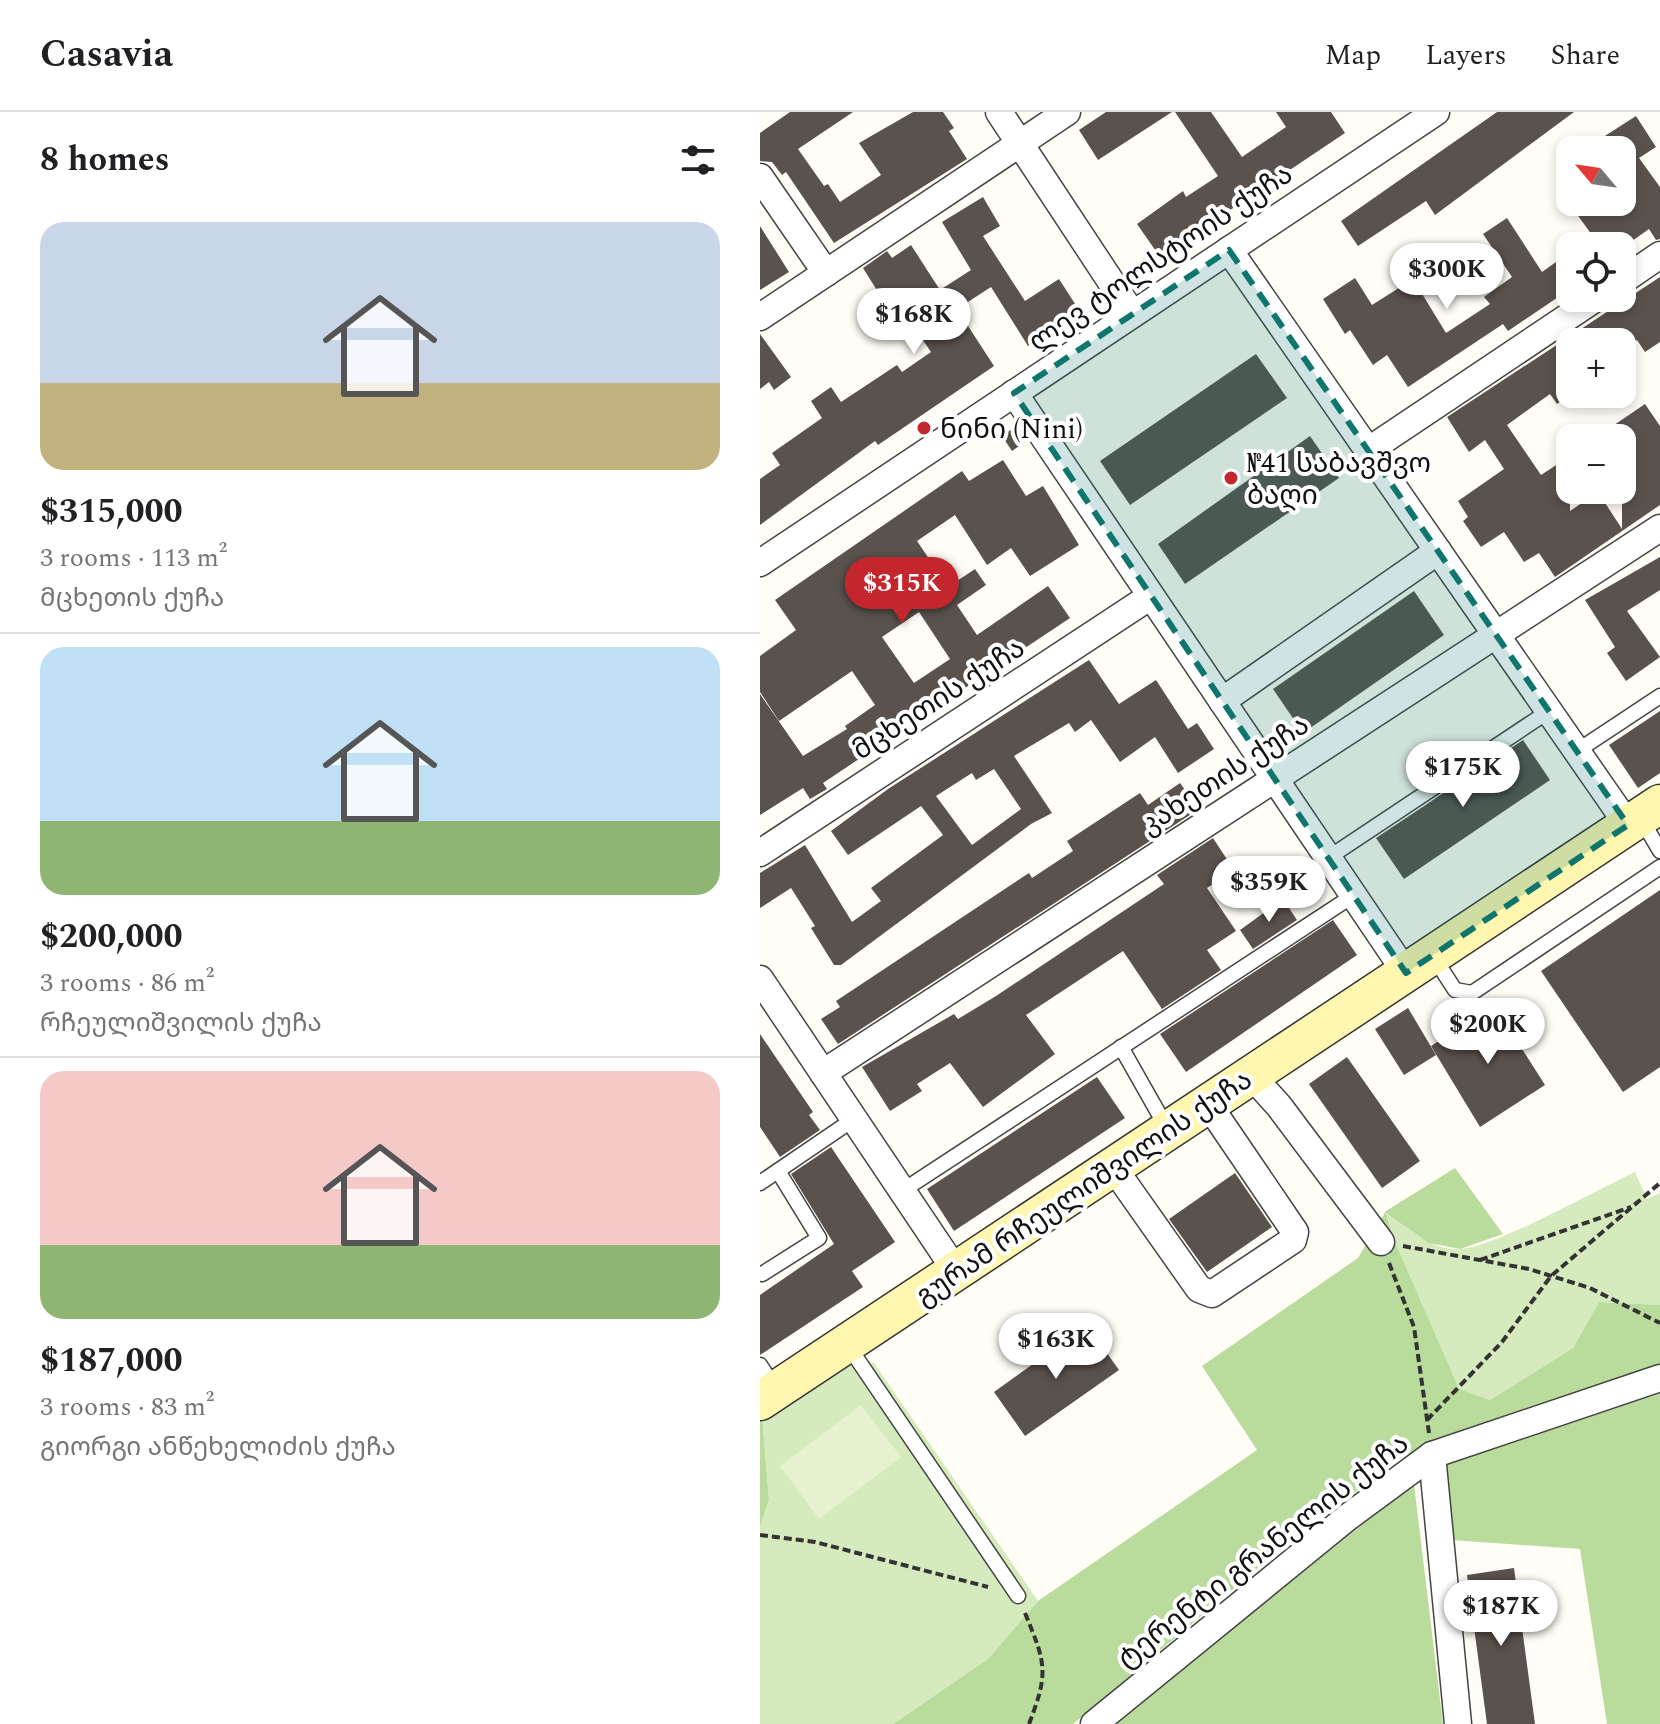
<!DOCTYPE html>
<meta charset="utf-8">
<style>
:root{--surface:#fff;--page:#f2f2f2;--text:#202124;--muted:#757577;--line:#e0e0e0;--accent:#c4262e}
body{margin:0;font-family:Spectral,"Noto Sans Georgian",serif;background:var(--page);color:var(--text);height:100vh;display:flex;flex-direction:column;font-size:30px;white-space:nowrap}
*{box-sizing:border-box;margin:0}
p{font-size:26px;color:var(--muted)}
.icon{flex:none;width:44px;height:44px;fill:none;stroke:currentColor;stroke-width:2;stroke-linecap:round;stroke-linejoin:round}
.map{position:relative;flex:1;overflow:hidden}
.details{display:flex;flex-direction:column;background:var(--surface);width:760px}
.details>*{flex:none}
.needle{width:52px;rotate:299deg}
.fabs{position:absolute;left:796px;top:24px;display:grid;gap:16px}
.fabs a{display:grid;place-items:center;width:80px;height:80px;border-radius:16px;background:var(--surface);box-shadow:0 4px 12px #0003;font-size:40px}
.price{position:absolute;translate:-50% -68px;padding:0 18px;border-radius:28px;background:#fff;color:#222;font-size:26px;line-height:52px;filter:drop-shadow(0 2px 4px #0008)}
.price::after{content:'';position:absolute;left:50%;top:48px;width:24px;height:18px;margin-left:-12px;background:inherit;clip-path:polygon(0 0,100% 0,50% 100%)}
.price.current{background:var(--accent);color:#fff}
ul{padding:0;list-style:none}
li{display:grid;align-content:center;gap:16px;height:424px;padding:0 40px}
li+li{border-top:2px solid var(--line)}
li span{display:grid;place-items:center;height:248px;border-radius:24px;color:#555}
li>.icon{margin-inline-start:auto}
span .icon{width:144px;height:144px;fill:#fffc;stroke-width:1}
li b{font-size:34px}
h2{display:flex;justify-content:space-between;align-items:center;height:96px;padding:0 40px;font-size:34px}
header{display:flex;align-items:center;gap:48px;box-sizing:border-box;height:112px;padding:0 40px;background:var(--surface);border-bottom:2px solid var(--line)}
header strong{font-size:38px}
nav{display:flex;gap:44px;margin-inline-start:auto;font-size:28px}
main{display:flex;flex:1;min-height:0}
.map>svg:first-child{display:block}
.green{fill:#d5ebbd}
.forest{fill:#b9dc9c}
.pitch{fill:#e6f2cf}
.building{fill:#5a524d;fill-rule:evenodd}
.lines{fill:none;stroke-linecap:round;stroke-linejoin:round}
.lane-casing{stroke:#444;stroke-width:17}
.street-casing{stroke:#444;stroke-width:29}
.secondary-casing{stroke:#333;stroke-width:41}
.path{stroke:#333;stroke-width:4;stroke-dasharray:8 4;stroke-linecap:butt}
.lane{stroke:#fff;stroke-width:14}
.street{stroke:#fff;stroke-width:26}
.secondary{stroke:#fff6b0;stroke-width:38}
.marked{fill:#0f766e;fill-opacity:0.2;stroke:#0f766e;stroke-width:6;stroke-dasharray:16 10;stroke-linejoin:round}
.poi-dot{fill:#c4262e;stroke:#fff;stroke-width:3}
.labels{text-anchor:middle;stroke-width:8;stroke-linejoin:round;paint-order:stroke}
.street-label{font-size:28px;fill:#111;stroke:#fff}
.poi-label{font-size:28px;fill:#111;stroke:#fff;text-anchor:start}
</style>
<header>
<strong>Casavia</strong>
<nav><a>Map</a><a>Layers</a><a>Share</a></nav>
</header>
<main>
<section class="details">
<h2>8 homes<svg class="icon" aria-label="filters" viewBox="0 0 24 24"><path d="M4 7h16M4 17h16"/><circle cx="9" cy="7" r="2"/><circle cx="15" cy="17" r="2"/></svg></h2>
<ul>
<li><span style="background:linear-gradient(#c9d6e8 65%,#c2b280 0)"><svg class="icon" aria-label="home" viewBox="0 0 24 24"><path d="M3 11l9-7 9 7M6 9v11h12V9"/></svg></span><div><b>$315,000</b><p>3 rooms · 113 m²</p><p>მცხეთის ქუჩა</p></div></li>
<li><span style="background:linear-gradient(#bfe0f5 70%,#8fb573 0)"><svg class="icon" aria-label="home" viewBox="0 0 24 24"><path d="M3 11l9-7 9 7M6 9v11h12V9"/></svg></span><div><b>$200,000</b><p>3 rooms · 86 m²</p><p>რჩეულიშვილის ქუჩა</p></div></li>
<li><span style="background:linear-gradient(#f6c9c9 70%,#8fb573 0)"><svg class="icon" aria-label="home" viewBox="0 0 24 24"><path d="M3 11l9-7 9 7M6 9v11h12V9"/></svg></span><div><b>$187,000</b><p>3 rooms · 83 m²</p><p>გიორგი ანწეხელიძის ქუჩა</p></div></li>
</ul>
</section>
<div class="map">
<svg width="900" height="1612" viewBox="0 0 900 1612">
<rect width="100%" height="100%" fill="#fffdf5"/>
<g class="green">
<path d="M875,1060L887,1087L900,1081V1193L839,1190L813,1236L730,1288L698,1277L635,1130L626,1099C647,1115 673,1140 701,1137C740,1133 836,1078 875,1060Z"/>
<path d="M114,1251L278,1489L228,1547L133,1612H0V1414L9,1388L2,1303L81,1255Z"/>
</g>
<g class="forest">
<path d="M695,1056L743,1122L700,1137L669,1131L626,1101L635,1130L699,1277L730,1288L813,1236L839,1190L900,1193V1253L685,1325L641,1346L538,1422L313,1612H133L228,1547L278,1489L497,1338L442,1254L598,1146L626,1099Z"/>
<path d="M900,1280V1612H847L820,1437L691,1428L684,1351Z"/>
<path d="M2,1303L9,1388L0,1414V1304Z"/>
<path d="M654,1372L683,1612H354L624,1395Z"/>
</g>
<path class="pitch" d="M101,1293L141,1345L59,1407L20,1354Z"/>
<g class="building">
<path d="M30,0H93L38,37L64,74L68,72L80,90L121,63L99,31L153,0H183L194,16L189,19L207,47L74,131L26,60L22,63L12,50L0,49V21Z"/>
<path d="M346,0H412L338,48L319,18Z"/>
<path d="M415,0H451L482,45L526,15L516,0H571L585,21L400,145L377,112L423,79L426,85L458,64Z"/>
<path d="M737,0H814L675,103L666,89L598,134L581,109Z"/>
<path d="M876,4L896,35L879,46L900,75V127L896,128L889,117L865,134H840L808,90H862V38H823Z"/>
<path d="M223,85L240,114L223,124L265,189L299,167L321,201L268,234L231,175L197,197L234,254L118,333L115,329L0,413V367L20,353L12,341L62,306L51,289L71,275L81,290L137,253L142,260L171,240L137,190L128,196L103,156L127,139L132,146L151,133L180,178L211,158L182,110Z"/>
<path d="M747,106L782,160L810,140V177L748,219L743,212L648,275L627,243L613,253L590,218L585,222L563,187L595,166L612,193L653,167L686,221L730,192L724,185L752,165L723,122Z"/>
<path d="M0,114L29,160L0,178Z"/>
<path d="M900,165V230L885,240L877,228L862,237V230H810V283L797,292L790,282L747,313L781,363L810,344V399L838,380L862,417V326H835L885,292L900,314V393L795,465L779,441L764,450L744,420L721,435L703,409L708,405L698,389L744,357L725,328L709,340L687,305Z"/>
<path d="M0,222L31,265L14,278L9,270L0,277Z"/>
<path d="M496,242L527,286L370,393L340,349Z"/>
<path d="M256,314L266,329L252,339L242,324Z"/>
<path d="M550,324L579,366L425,472L398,432Z"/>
<path d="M243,348L266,384L283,374L319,433L270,464L251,436L227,453L195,403L157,429L188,475L215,457L226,473L197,493L217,523L288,474L310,506L63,671L67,677L50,687L43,676L0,703V582L43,644L87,617L85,614L115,593L92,559L19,609L0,580V544L36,518L15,488L202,359L209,369ZM159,500L190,547L154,571L122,525Z"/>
<path d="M900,445V478L867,499L900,545L866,569L847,541L855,535L825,488Z"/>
<path d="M654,479L684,523L543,621L513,577Z"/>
<path d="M329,548L359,592L396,568L428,617L437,611L454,637L418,661L395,625L360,650L331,608L315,620L309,611L254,644L292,701L271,712L81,853H74L51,816L55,814L31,776L0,796V761L45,733L92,810L121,789L111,776L183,723L161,694L88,743L71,719L128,677ZM234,657L261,697L212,733L176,684L212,661L216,668Z"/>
<path d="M900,599V661L878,676L849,633Z"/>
<path d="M763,628L790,668L644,767L616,726Z"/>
<path d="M420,671L439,697L78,932L61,907L80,895L76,889L269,761L272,766L313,739L307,729L380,681L388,693Z"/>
<path d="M453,726L474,758L447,776L476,819L447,838L461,858L402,897L363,839L266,903L295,942L223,995L190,951L157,972L162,979L130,999L102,955L194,902L198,907L236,884L404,772L397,763Z"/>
<path d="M900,778V955L863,980L781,859Z"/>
<path d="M523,787L537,808L493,837L480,818Z"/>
<path d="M573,808L597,843L426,960L400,922Z"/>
<path d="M734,893L785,973L720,1015L671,934Z"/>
<path d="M648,896L676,943L644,963L615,917Z"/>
<path d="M0,922L53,1000L49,1003L60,1018L20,1045L0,1015Z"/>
<path d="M587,945L660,1049L622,1076L549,972Z"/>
<path d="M337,965L365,1006L194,1119L167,1077Z"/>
<path d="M71,1035L135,1130L92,1159L103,1175L0,1243V1183L74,1132L31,1062Z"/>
<path d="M475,1061L512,1115L447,1160L409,1107Z"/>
<path d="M327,1213L359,1258L265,1324L234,1280Z"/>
<path d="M754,1456L775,1612H727L707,1463Z"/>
</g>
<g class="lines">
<g class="lane-casing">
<g id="lane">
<path d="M817,639L900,584"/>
<path d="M880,705L900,739"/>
<path d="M568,746L789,599"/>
<path d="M673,844L695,878L712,881L900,755"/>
<path d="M361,935L408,1018"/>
<path d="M0,1071L94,1007"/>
<path d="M142,1079L594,783"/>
<path d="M2,1162L59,1126L18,1059"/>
<path d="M87,1232L258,1484"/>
<path d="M0,1253L16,1278"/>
</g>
</g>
<g class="street-casing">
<g id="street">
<path d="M239,0L371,200"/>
<path d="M0,65L66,161"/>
<path d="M469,138L868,713"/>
<path d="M862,169L900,143"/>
<path d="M0,205L307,0"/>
<path d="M254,281L646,861"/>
<path d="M609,338L836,186"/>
<path d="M0,451L676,0"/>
<path d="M462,589L678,439"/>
<path d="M0,741L391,484"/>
<path d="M0,867L196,1159"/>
<path d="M63,961L900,416"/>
<path d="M491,963L519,994L621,1130"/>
<path d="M353,1055L439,1177L452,1182L533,1128L535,1120L448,992"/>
<path d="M672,1343L698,1612"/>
<path d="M334,1612L588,1405L672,1343L900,1266"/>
</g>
</g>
<g class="secondary-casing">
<path id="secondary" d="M0,1289L900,692"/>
</g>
<g class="path">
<path d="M643,1134L769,1157L830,1176L900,1211"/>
<path d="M720,1148L871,1095"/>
<path d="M629,1151L654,1215L669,1321"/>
<path d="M667,1308L742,1230L791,1164L900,1071"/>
<path d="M0,1423L55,1430L228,1475"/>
<path d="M265,1501C286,1552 289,1560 269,1612"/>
</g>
<use href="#lane" class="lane"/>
<use href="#street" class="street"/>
<use href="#secondary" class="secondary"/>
</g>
<path class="marked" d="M469,138L868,713L646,861L254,281Z"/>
<g class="poi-dot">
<circle cx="164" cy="316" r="8"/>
<circle cx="471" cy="366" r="8"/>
</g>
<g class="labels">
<g class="street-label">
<text transform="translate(400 145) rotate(-34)" y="10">ლევ ტოლსტოის ქუჩა</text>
<text transform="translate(178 586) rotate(-33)" y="10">მცხეთის ქუჩა</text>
<text transform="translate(464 662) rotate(-33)" y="10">კახეთის ქუჩა</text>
<text transform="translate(323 1075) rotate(-34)" y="10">გურამ რჩეულიშვილის ქუჩა</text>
<text transform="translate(502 1438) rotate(-38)" y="10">ტერენტი გრანელის ქუჩა</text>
</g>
<g class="poi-label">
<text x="180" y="326">ნინი (Nini)</text>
<text x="487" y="360">№41 საბავშვო<tspan x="487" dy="32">ბაღი</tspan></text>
</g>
</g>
</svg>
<div class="fabs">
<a><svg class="needle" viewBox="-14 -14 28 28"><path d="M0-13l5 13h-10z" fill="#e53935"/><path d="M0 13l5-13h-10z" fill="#757577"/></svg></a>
<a><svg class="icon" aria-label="locate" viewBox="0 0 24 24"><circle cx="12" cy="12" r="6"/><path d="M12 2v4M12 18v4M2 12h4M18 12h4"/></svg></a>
<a>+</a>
<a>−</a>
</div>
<b class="price" style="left:687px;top:199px">$300K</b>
<b class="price" style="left:154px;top:244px">$168K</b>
<b class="price current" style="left:142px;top:513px">$315K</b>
<b class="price" style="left:703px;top:697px">$175K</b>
<b class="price" style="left:509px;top:812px">$359K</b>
<b class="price" style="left:728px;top:954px">$200K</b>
<b class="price" style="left:296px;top:1269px">$163K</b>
<b class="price" style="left:741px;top:1536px">$187K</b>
</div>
</main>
